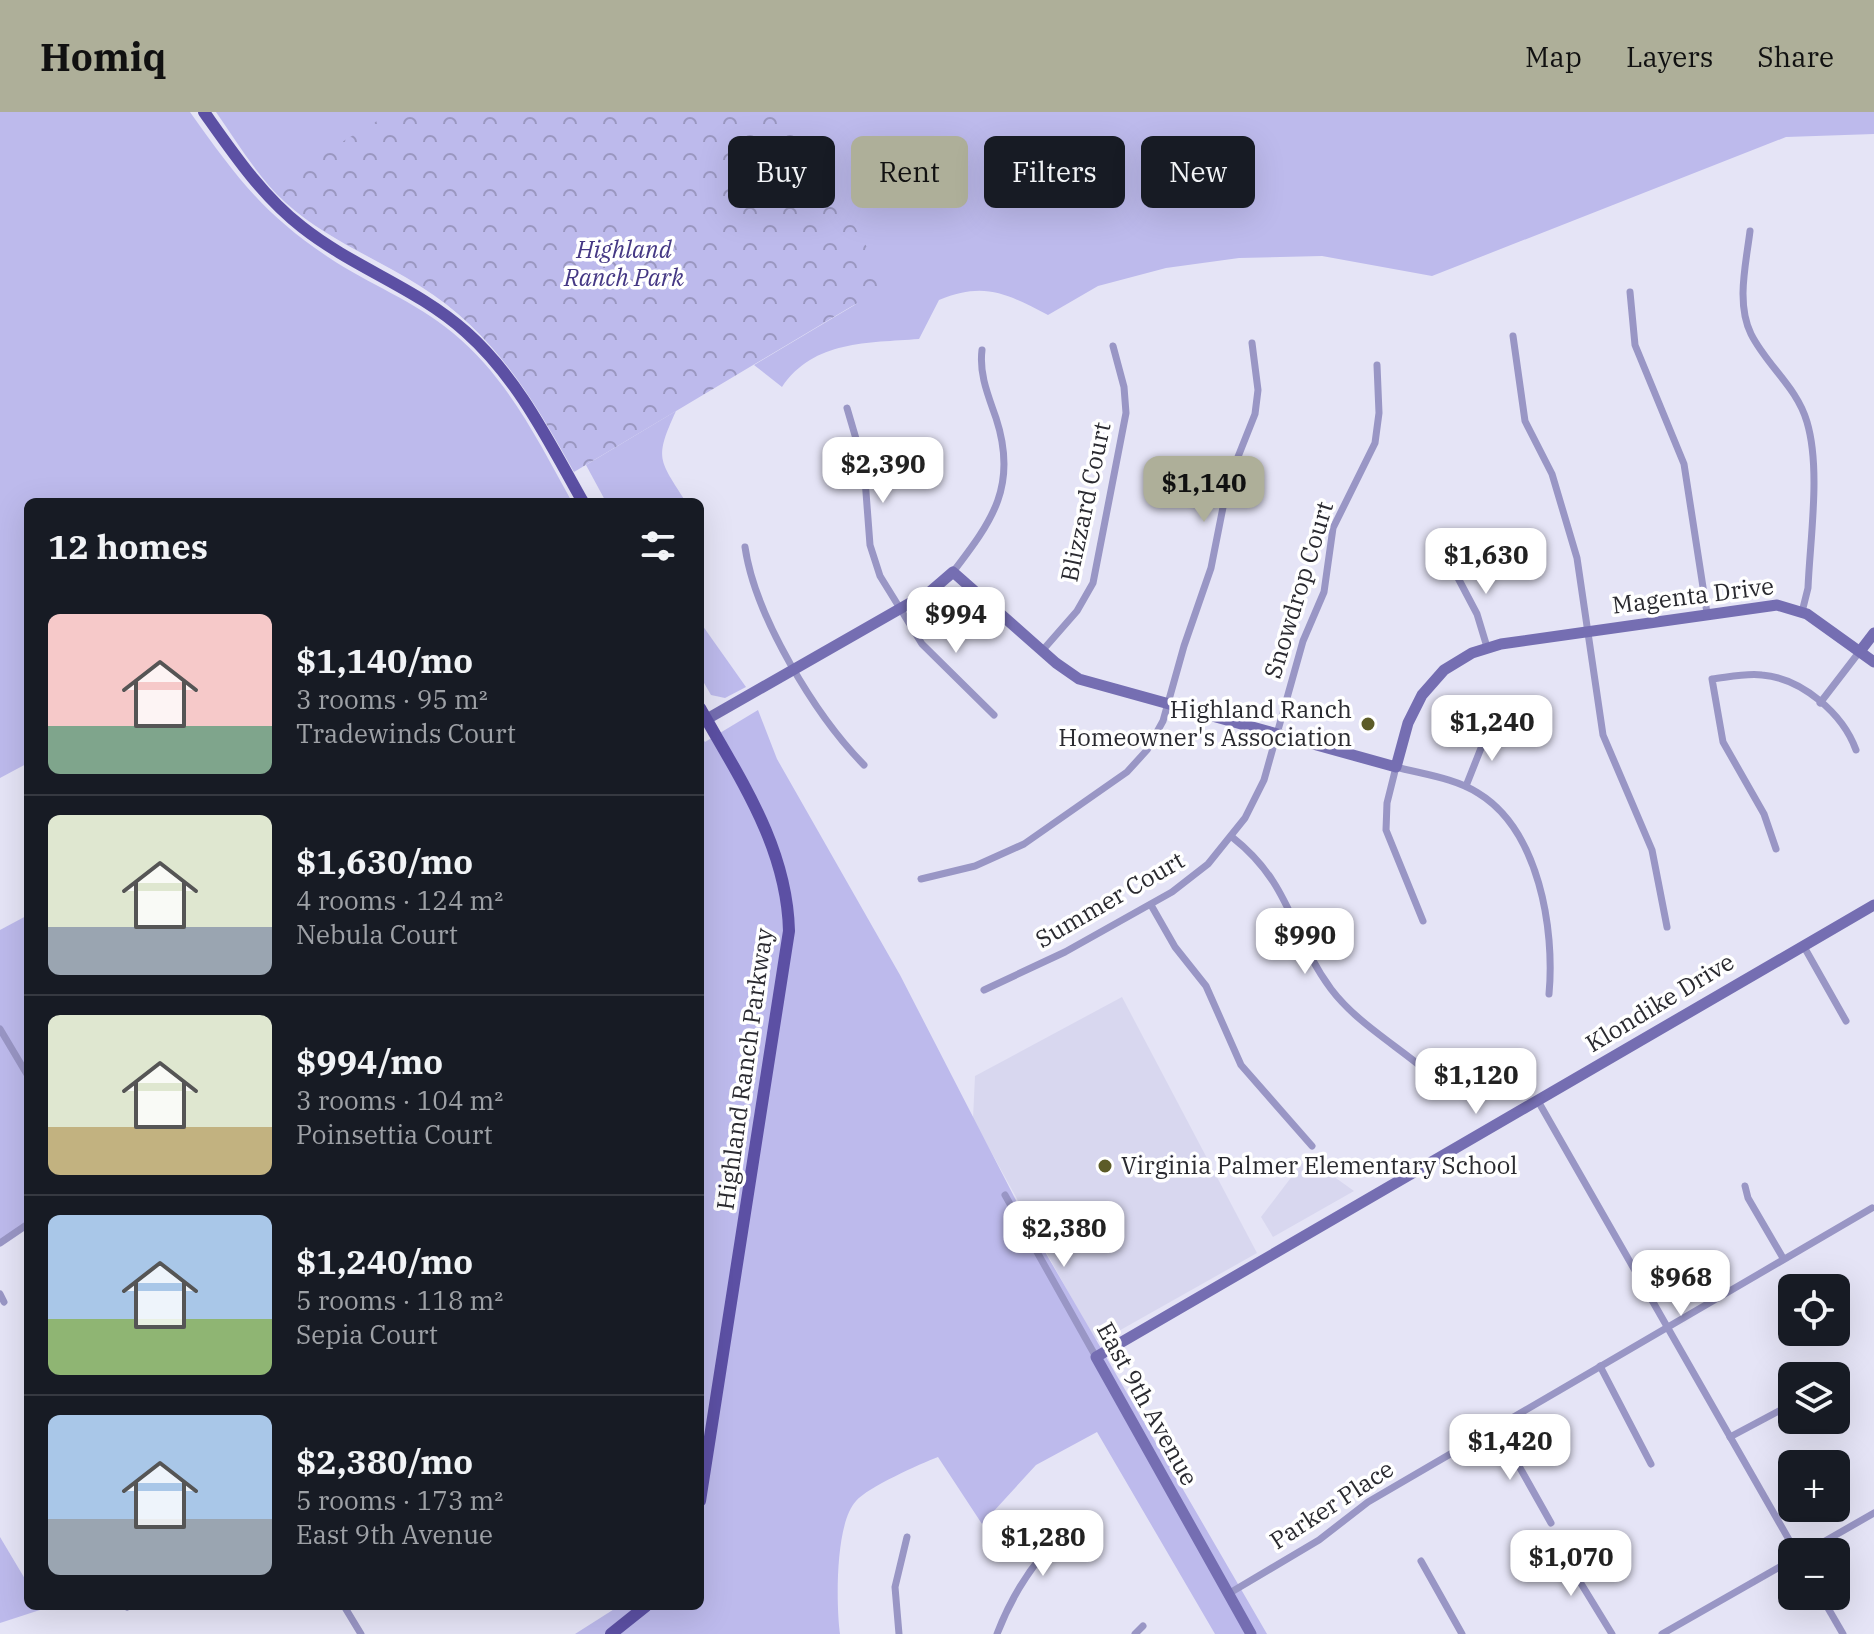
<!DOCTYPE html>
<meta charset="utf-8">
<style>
:root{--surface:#171b24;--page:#20242c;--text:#f1f3f6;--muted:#9ea1a6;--line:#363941;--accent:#aeaf99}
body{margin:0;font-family:"IBM Plex Serif",serif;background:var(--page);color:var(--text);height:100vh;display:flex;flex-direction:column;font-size:30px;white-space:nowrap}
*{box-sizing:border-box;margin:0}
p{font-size:26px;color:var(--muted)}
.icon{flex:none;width:44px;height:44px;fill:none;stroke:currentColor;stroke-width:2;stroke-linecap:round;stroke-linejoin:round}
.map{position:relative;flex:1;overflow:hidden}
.sheet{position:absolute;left:24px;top:386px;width:680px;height:1112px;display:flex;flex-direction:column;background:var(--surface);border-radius:12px;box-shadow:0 8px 32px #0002}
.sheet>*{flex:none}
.hud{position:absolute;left:728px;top:24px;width:760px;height:72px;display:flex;gap:16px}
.tools{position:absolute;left:1778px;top:1162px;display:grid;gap:16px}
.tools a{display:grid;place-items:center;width:72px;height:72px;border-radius:12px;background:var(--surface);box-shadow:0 8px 32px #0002;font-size:40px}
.price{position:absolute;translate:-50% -68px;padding:0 18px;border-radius:16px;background:#fff;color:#222;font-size:26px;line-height:52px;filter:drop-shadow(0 2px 4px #0008)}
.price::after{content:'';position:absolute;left:50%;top:48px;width:24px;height:18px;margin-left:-12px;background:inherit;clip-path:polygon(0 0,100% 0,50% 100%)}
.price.selected{background:var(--accent);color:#111}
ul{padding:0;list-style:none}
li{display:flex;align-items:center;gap:24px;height:200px;padding:0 24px}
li+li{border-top:2px solid var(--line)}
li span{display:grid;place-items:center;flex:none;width:224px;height:160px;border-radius:12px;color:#555}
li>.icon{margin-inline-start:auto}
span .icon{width:96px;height:96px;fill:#fffc;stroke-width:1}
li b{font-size:34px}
h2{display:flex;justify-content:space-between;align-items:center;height:96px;padding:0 24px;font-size:34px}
.tag{padding:0 28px;border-radius:12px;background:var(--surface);box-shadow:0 8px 32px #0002;font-size:28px;line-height:72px}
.tag.selected{background:var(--accent);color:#111}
header{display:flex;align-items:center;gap:48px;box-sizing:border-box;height:112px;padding:0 40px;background:var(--accent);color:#111}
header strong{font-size:38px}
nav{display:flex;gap:44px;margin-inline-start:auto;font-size:28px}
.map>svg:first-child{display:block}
.built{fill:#d8d7ef}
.green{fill:#bdbaec}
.park{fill:url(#park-crowns)}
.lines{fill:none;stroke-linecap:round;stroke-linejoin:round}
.street{stroke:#9996c5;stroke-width:7}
.secondary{stroke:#756eb2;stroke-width:11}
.primary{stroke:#5c50a4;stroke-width:12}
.poi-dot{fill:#5c5b28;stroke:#fff;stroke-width:3}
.labels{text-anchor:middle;stroke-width:7;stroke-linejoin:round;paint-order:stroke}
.park-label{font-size:24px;font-style:italic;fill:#453884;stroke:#fff}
.street-label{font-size:24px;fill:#2a2a30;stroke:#fff}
.poi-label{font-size:24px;fill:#2a2a30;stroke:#fff;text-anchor:end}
</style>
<header>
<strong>Homiq</strong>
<nav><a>Map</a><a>Layers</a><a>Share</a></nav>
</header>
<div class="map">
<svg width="1874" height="1522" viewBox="0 0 1874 1522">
<defs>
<pattern id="park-crowns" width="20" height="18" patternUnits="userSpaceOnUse" patternTransform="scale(2)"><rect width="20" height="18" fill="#bdbaec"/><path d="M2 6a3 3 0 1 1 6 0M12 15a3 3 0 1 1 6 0" fill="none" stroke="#9a97c0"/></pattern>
</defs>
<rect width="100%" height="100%" fill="#e5e4f6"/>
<g class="built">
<path d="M1122,885L1257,1141L1101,1229L1094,1227L973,1007L975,964Z"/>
<path d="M1302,1051L1319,1054L1354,1079L1273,1125L1261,1105Z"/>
</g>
<g class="green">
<path d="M0,0H190C235,63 262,101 328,145C368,172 415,189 453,221C507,265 539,330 572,390H28V651L0,666Z"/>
<path d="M216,0H1874V22L1786,25L1432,164L1322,144L1239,146L1166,156L1098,174L1048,203C1007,182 985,169 939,188L919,227C868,231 814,228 782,275L754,253L858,191L559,332C522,268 484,214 420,174C376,146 326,127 286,91C259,67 237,30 216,0Z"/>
<path d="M676,299C654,347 659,347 686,390H606L586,353Z"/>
<path d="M700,510L746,575L725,586L711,583L700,564Z"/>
<path d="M758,598L777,647L900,863L1023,1102L1267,1522H1215L1097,1320L1036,1353L982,1412L938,1345C920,1352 868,1375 856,1389C835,1411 836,1493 840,1522H575L619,1494H700V622L705,630Z"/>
<path d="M28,803V1116L0,1133V818Z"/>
<path d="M0,1425L28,1472V1494H41L43,1497L0,1511Z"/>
</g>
<path class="park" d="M392,0H786L889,172L574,360C533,286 494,221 421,174C369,141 311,121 270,73Z"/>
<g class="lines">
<g class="street">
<path d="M1750,119C1746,152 1736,191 1751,222C1767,254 1797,275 1807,310C1821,357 1810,427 1808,476L1802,500"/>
<path d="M1630,180L1635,233L1684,352L1707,501"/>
<path d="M1513,224L1525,309L1552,362L1577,446L1603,623L1652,738L1667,815"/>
<path d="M847,296L864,354L870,433L880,464L922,532L994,603"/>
<path d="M745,435C755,504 815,603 864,653"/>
<path d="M1448,447L1477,502L1487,535"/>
<path d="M953,460C993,408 1018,373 996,306C988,283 979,262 982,238"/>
<path d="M1042,539L1077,499L1093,471L1126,301L1124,275L1113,234"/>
<path d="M1820,591L1860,539"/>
<path d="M1466,674L1489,616"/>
<path d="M1232,725C1293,773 1290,822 1331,877C1355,909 1394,932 1424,957"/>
<path d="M1776,737L1764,702L1723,630L1712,567C1729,565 1746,561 1762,563C1802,566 1843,602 1856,638"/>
<path d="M921,767L975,754L1024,732L1127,660L1147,638L1163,609L1184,534L1211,456L1228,370L1255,302L1258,278L1252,231"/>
<path d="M1151,793L1175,835L1206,874L1241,953L1312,1034"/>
<path d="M1423,809L1386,718L1387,691L1396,655C1422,662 1455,666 1478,681C1539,718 1555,817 1549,882"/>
<path d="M1803,833L1846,909"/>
<path d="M984,878L1065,840L1172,780L1208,752L1245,706L1264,668L1303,529L1324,480L1333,416L1375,331L1379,301L1377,253"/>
<path d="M0,917L28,964"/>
<path d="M1538,989L1796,1440"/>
<path d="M1745,1074L1748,1086L1783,1146"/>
<path d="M1005,1083L1096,1245"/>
<path d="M0,1131L28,1112"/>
<path d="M0,1182L4,1190"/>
<path d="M1600,1254L1651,1352"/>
<path d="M1497,1315L1551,1411"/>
<path d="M1730,1325L1792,1292"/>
<path d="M1558,1434L1612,1522"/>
<path d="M1806,1440L1874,1401"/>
<path d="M1421,1449L1462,1522"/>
<path d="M1228,1482L1319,1428L1368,1390L1872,1096"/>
<path d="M1821,1484L1843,1522"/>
<path d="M344,1494L361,1522"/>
<path d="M127,1495L129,1494"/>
<path d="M899,1522L895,1475L907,1425"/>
<path d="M997,1522C1015,1475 1042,1436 1082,1405"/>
<path d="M1135,1522L1143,1514"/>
<path d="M1662,1522L1792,1448"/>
</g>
<g class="secondary">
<path d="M1861,538L1874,521"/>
<path d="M707,607L931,479L953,460L1056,551L1079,567L1396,655L1408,611L1422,583L1444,558L1472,541L1501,532L1777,493L1807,502L1874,550"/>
<path d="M1251,1522L1096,1245L1874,793"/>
</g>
<g class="primary">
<path d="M204,0C233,41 262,84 302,115C354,156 417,176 466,220C518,266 549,330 583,390"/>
<path d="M700,596C740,667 787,735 789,819L700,1389"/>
<path d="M611,1522L646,1494"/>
</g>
</g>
<g class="poi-dot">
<circle cx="1368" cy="612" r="8"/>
<circle cx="1105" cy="1054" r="8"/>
</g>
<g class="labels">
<g class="park-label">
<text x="624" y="146">Highland<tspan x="624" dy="28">Ranch Park</tspan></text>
</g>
<g class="street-label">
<text transform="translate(1086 390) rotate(-78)" y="8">Blizzard Court</text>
<text transform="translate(1299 478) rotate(-73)" y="8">Snowdrop Court</text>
<text transform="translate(1693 484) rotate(-7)" y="8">Magenta Drive</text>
<text transform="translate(1110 788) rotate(-30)" y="8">Summer Court</text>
<text transform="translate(1660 891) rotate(-31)" y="8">Klondike Drive</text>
<text transform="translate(745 957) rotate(-82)" y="8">Highland Ranch Parkway</text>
<text transform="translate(1147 1292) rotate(61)" y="8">East 9th Avenue</text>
<text transform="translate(1332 1393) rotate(-33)" y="8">Parker Place</text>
</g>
<g class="poi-label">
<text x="1352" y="606">Highland Ranch<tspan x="1352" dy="28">Homeowner's Association</tspan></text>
<text x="1121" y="1062" text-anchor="start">Virginia Palmer Elementary School</text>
</g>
</g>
</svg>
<div class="tools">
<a><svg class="icon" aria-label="locate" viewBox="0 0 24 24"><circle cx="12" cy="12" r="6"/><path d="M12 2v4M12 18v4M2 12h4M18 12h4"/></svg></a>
<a><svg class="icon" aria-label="layers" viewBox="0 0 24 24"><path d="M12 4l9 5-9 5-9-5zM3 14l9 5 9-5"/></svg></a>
<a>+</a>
<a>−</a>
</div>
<b class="price" style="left:883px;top:393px">$2,390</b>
<b class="price selected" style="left:1204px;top:412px">$1,140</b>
<b class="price" style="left:1486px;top:484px">$1,630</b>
<b class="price" style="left:956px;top:543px">$994</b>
<b class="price" style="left:1492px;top:651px">$1,240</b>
<b class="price" style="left:1305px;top:864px">$990</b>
<b class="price" style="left:1476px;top:1004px">$1,120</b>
<b class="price" style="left:1064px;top:1157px">$2,380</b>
<b class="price" style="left:1681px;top:1206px">$968</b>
<b class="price" style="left:1510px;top:1370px">$1,420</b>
<b class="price" style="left:1043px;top:1466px">$1,280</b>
<b class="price" style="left:1571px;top:1486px">$1,070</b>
<div class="hud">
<a class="tag">Buy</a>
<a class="tag selected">Rent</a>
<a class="tag">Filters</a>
<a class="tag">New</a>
</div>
<section class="sheet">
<h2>12 homes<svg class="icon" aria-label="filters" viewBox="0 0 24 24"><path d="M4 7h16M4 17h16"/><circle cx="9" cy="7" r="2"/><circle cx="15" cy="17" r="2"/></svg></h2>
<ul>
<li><span style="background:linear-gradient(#f6c9c9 70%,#7fa58c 0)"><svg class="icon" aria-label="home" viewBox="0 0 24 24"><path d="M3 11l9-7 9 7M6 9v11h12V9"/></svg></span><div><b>$1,140/mo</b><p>3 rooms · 95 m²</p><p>Tradewinds Court</p></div></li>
<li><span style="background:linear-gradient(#dfe7d0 70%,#9aa5b1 0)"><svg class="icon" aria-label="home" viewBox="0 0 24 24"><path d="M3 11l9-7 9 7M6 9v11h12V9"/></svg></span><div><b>$1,630/mo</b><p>4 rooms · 124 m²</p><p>Nebula Court</p></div></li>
<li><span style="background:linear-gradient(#dfe7d0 70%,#c2b280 0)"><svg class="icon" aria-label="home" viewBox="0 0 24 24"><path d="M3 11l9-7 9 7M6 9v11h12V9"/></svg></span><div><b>$994/mo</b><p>3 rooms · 104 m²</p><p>Poinsettia Court</p></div></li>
<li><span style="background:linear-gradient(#a9c7e8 65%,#8fb573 0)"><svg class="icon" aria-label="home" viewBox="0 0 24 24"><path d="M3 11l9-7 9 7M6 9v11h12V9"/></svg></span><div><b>$1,240/mo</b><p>5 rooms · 118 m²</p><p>Sepia Court</p></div></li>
<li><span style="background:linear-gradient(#a9c7e8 65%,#9aa5b1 0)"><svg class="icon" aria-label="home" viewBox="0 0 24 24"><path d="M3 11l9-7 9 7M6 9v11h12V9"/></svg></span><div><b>$2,380/mo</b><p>5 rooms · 173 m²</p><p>East 9th Avenue</p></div></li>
</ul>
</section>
</div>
